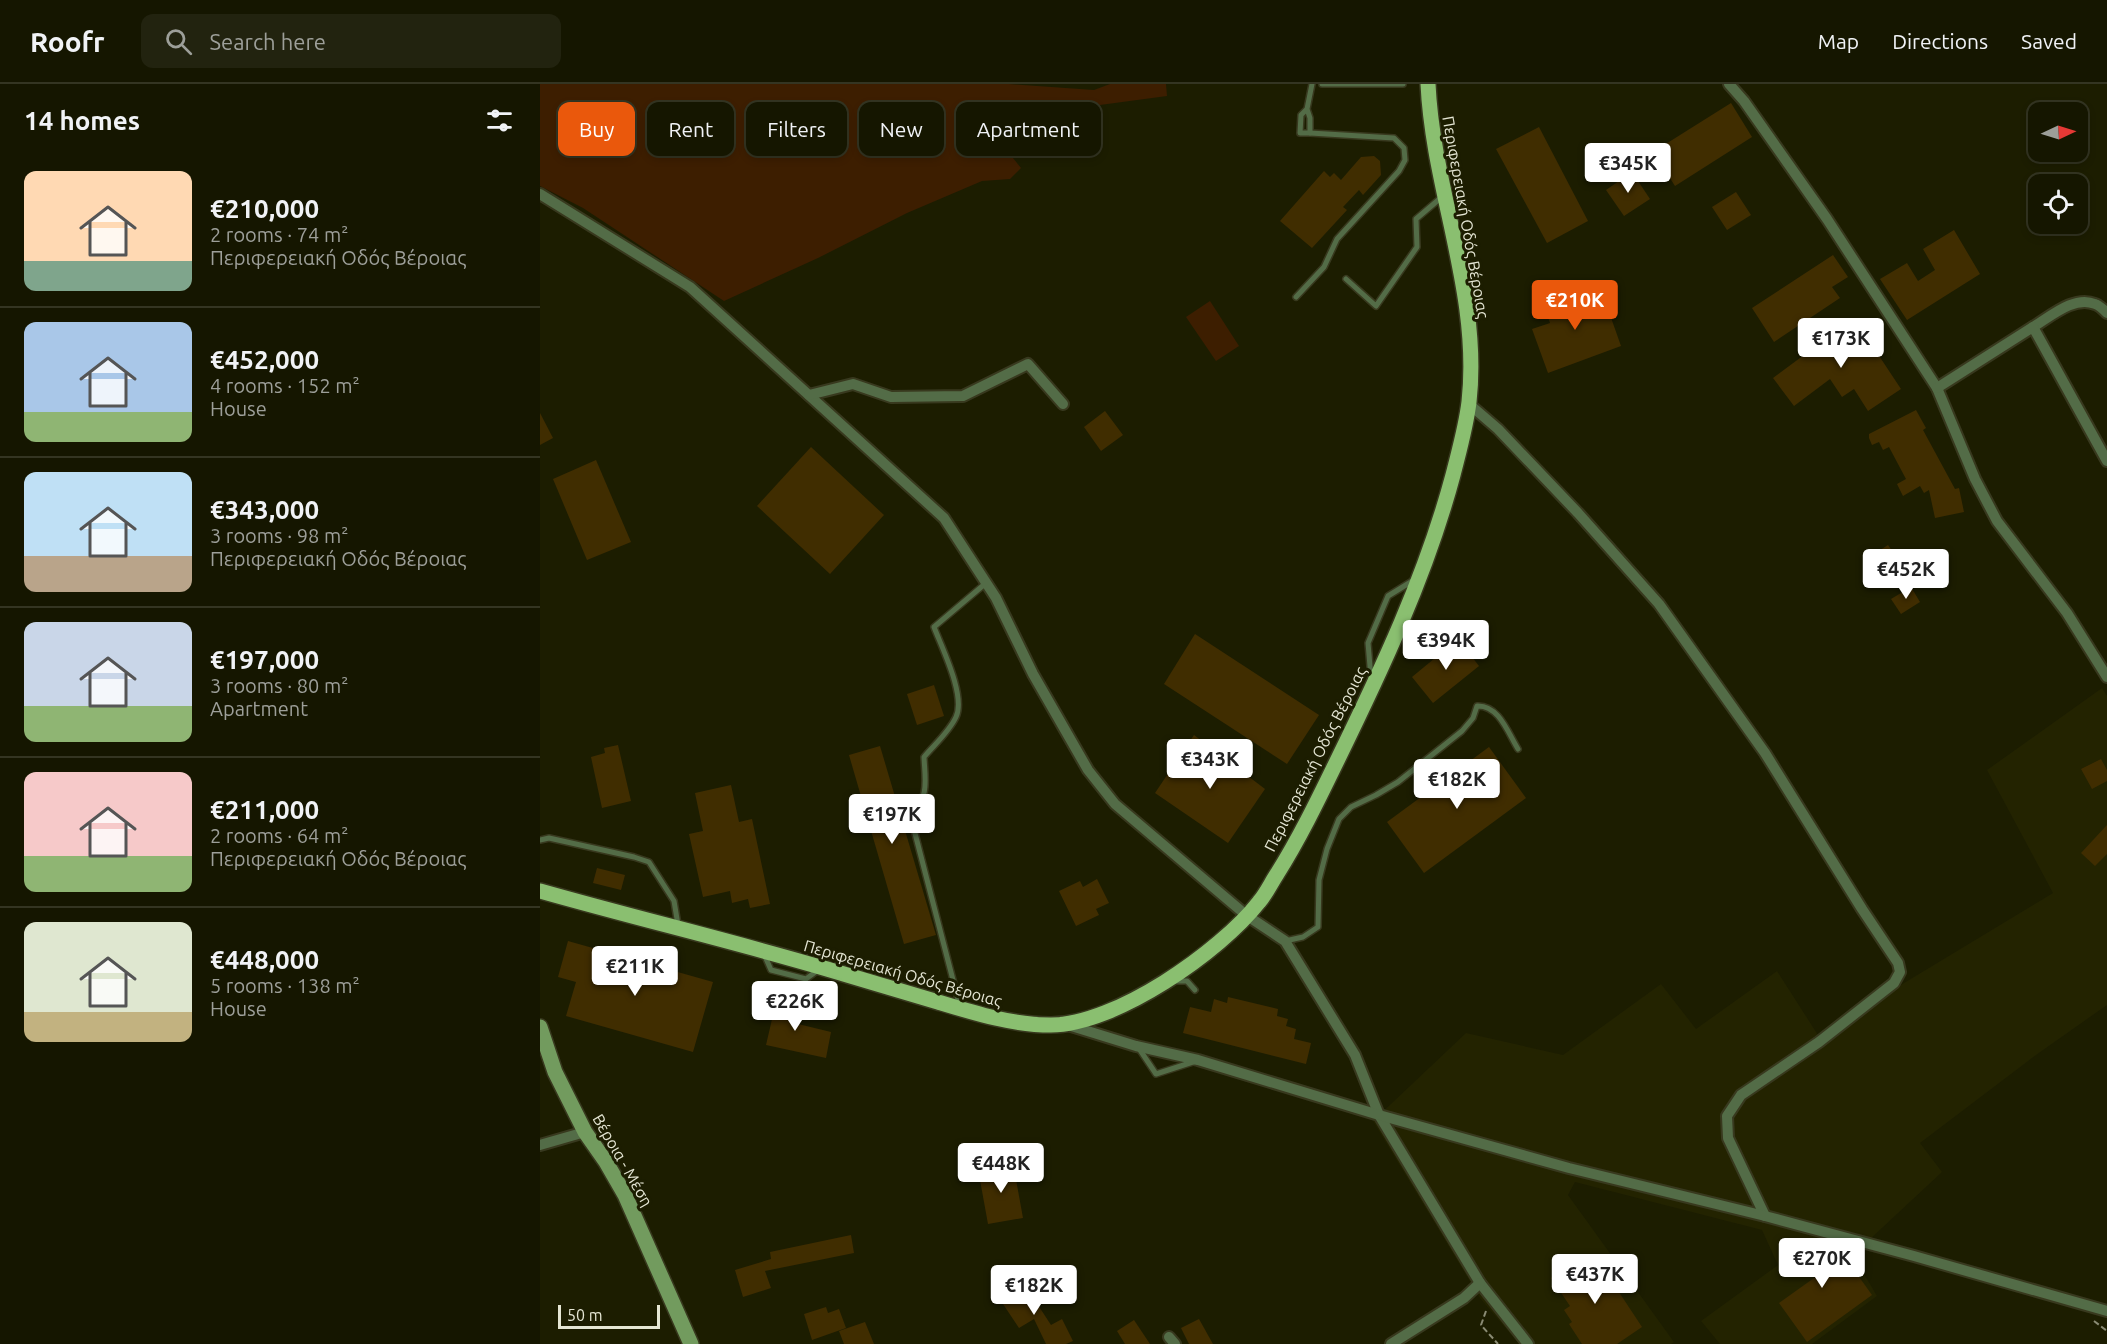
<!DOCTYPE html>
<meta charset="utf-8">
<style>
:root{--surface:#151600;--page:#22230f;--text:#f1f3f6;--muted:#9d9f99;--line:#343522;--accent:#ea580c}
body{margin:0;font-family:Ubuntu,sans-serif;background:var(--page);color:var(--text);height:100vh;display:flex;flex-direction:column;font-size:22px;white-space:nowrap}
*{box-sizing:border-box;margin:0}
p{font-size:20px;color:var(--muted)}
.icon{flex:none;width:33px;height:33px;fill:none;stroke:currentColor;stroke-width:2;stroke-linecap:round;stroke-linejoin:round}
.map{position:relative;flex:1;overflow:hidden}
.side{display:flex;flex-direction:column;background:var(--surface);width:540px}
.side>*{flex:none}
.guide{position:absolute;left:18px;top:18px;width:570px;height:54px;display:flex;gap:12px}
.needle{width:39px;rotate:86deg}
.fabs{position:absolute;left:1488px;top:18px;display:grid;gap:12px}
.fabs a{display:grid;place-items:center;width:60px;height:60px;border-radius:12px;background:var(--surface);box-shadow:0 3px 9px #0003,0 0 0 2px var(--line);font-size:30px}
.scale{position:absolute;left:18px;bottom:15px;width:102px;box-sizing:border-box;padding-left:6px;border:3px solid #e5e6d4;border-top:0;font-size:16px;line-height:21px;white-space:nowrap;color:#e5e6d4;-webkit-text-stroke:4px #1c1d00;paint-order:stroke}
.price{position:absolute;translate:-50% -51px;padding:0 14px;border-radius:6px;background:#fff;color:#222;font-size:20px;line-height:39px;filter:drop-shadow(0 2px 3px #0008)}
.price::after{content:'';position:absolute;left:50%;top:36px;width:18px;height:14px;margin-left:-9px;background:inherit;clip-path:polygon(0 0,100% 0,50% 100%)}
.price.on{background:var(--accent);color:#fff}
ul{padding:0;list-style:none}
li{display:flex;align-items:center;gap:18px;height:150px;padding:0 24px}
li+li{border-top:2px solid var(--line)}
li span{display:grid;place-items:center;flex:none;width:168px;height:120px;border-radius:12px;color:#555}
li>.icon{margin-inline-start:auto}
span .icon{width:72px;height:72px;fill:#fffc;stroke-width:1}
li b{font-size:26px}
h2{display:flex;justify-content:space-between;align-items:center;height:72px;padding:0 24px;font-size:26px}
.chip{padding:0 21px;border-radius:12px;background:var(--surface);box-shadow:0 3px 9px #0003,0 0 0 2px var(--line);font-size:21px;line-height:54px}
.chip.on{background:var(--accent);color:#fff}
header{display:flex;align-items:center;gap:36px;box-sizing:border-box;height:84px;padding:0 30px;background:var(--surface);border-bottom:2px solid var(--line)}
header strong{font-size:28px}
nav{display:flex;gap:33px;margin-inline-start:auto;font-size:21px}
.search{width:420px;height:54px;background:var(--page);display:flex;align-items:center;gap:15px;box-sizing:border-box;padding:0 21px;border-radius:12px;color:var(--muted);font-size:22px}
main{display:flex;flex:1;min-height:0}
.map>svg:first-child{display:block}
.built{fill:#232300}
.green{fill:#3d1e00}
.building{fill:#402d00}
.lines{fill:none;stroke-linecap:round;stroke-linejoin:round}
.lane-casing{stroke:#38391e;stroke-width:8}
.street-casing{stroke:#38391e;stroke-width:14}
.secondary-casing{stroke:#38391e;stroke-width:18}
.primary-casing{stroke:#38391e;stroke-width:18}
.path{stroke:#8a8b74;stroke-width:2;stroke-dasharray:6 3;stroke-linecap:butt}
.lane{stroke:#536c47;stroke-width:5}
.street{stroke:#536c47;stroke-width:10}
.secondary{stroke:#729b5e;stroke-width:15}
.primary{stroke:#8abf70;stroke-width:15}
.labels{text-anchor:middle;stroke-width:6;stroke-linejoin:round;paint-order:stroke}
.street-label{font-size:16px;fill:#e5e6d4;stroke:#1c1d00}
</style>
<header>
<strong>Roofr</strong>
<div class="search"><svg class="icon" aria-label="search" viewBox="0 0 24 24"><circle cx="10" cy="10" r="6"/><path d="M15 15l6 6"/></svg>Search here</div>
<nav><a>Map</a><a>Directions</a><a>Saved</a></nav>
</header>
<main>
<section class="side">
<h2>14 homes<svg class="icon" aria-label="filters" viewBox="0 0 24 24"><path d="M4 7h16M4 17h16"/><circle cx="9" cy="7" r="2"/><circle cx="15" cy="17" r="2"/></svg></h2>
<ul>
<li><span style="background:linear-gradient(#ffd9b3 75%,#7fa58c 0)"><svg class="icon" aria-label="home" viewBox="0 0 24 24"><path d="M3 11l9-7 9 7M6 9v11h12V9"/></svg></span><div><b>€210,000</b><p>2 rooms · 74 m²</p><p>Περιφερειακή Οδός Βέροιας</p></div></li>
<li><span style="background:linear-gradient(#a9c7e8 75%,#8fb573 0)"><svg class="icon" aria-label="home" viewBox="0 0 24 24"><path d="M3 11l9-7 9 7M6 9v11h12V9"/></svg></span><div><b>€452,000</b><p>4 rooms · 152 m²</p><p>House</p></div></li>
<li><span style="background:linear-gradient(#bfe0f5 70%,#b9a48a 0)"><svg class="icon" aria-label="home" viewBox="0 0 24 24"><path d="M3 11l9-7 9 7M6 9v11h12V9"/></svg></span><div><b>€343,000</b><p>3 rooms · 98 m²</p><p>Περιφερειακή Οδός Βέροιας</p></div></li>
<li><span style="background:linear-gradient(#c9d6e8 70%,#8fb573 0)"><svg class="icon" aria-label="home" viewBox="0 0 24 24"><path d="M3 11l9-7 9 7M6 9v11h12V9"/></svg></span><div><b>€197,000</b><p>3 rooms · 80 m²</p><p>Apartment</p></div></li>
<li><span style="background:linear-gradient(#f6c9c9 70%,#8fb573 0)"><svg class="icon" aria-label="home" viewBox="0 0 24 24"><path d="M3 11l9-7 9 7M6 9v11h12V9"/></svg></span><div><b>€211,000</b><p>2 rooms · 64 m²</p><p>Περιφερειακή Οδός Βέροιας</p></div></li>
<li><span style="background:linear-gradient(#dfe7d0 75%,#c2b280 0)"><svg class="icon" aria-label="home" viewBox="0 0 24 24"><path d="M3 11l9-7 9 7M6 9v11h12V9"/></svg></span><div><b>€448,000</b><p>5 rooms · 138 m²</p><p>House</p></div></li>
</ul>
</section>
<div class="map">
<svg width="1567" height="1260" viewBox="0 0 1567 1260">
<rect width="100%" height="100%" fill="#1c1d00"/>
<path class="built" d="M1562,604L1567,612V921L1496,971L1380,1059L1402,1088L1313,1171L1337,1212L1272,1260H1180L1161,1237L1238,1181L1222,1146L1035,1098L1028,1111L1134,1258L1131,1260H979L940,1214L833,1037L926,949L1023,971L1121,900L1156,945L1237,887L1278,951L1513,809L1447,686Z"/>
<g class="green">
<path d="M0,0H469L554,6L570,0H626L627,12L463,34L459,46L469,69L481,84L470,95L442,97L367,129L278,174L184,217L43,124L0,102Z"/>
<path d="M670,217L699,262L676,277L646,233Z"/>
</g>
<g class="building">
<path d="M1191,19L1212,53L1135,102L1113,68Z"/>
<path d="M999,43L1048,137L1007,159L956,65Z"/>
<path d="M834,72L840,77L841,91L823,111L819,106L803,123L807,126L772,164L740,137L784,87L790,93L794,89L801,96L821,73Z"/>
<path d="M1092,88L1110,115L1084,132L1066,106Z"/>
<path d="M1196,108L1211,131L1187,146L1172,123Z"/>
<path d="M1414,146L1440,190L1367,236L1340,195L1367,179L1378,197L1395,186L1383,165Z"/>
<path d="M1293,171L1308,193L1292,203L1300,214L1234,258L1212,224Z"/>
<path d="M1030,205L1036,220L1063,211L1081,262L1008,289L992,245L1010,239L1008,233L1014,231L1007,213Z"/>
<path d="M1314,234L1361,305L1328,327L1314,305L1302,313L1290,295L1254,322L1233,294Z"/>
<path d="M1376,326L1386,344L1383,346L1415,405L1419,404L1424,428L1395,434L1389,406L1384,409L1380,402L1363,412L1357,400L1366,395L1349,363L1343,366L1339,358L1332,361L1329,354V350Z"/>
<path d="M565,327L583,351L561,367L544,343Z"/>
<path d="M0,329L13,354L0,361Z"/>
<path d="M271,363L344,431L290,490L217,422Z"/>
<path d="M56,376L91,458L47,476L13,395Z"/>
<path d="M1348,461L1357,474L1336,489L1326,475Z"/>
<path d="M1371,503L1380,518L1361,530L1351,515Z"/>
<path d="M655,550L779,631L747,680L624,600Z"/>
<path d="M918,555L939,582L893,619L872,593Z"/>
<path d="M394,601L404,632L377,641L367,610Z"/>
<path d="M654,651L725,705L688,759L615,709Z"/>
<path d="M78,661L91,717L62,724L51,673L65,669L64,664Z"/>
<path d="M340,662L396,851L364,860L309,671Z"/>
<path d="M949,663L986,714L884,789L847,738Z"/>
<path d="M1561,675L1567,686V697L1552,705L1541,685Z"/>
<path d="M191,701L199,738L212,735L230,820L210,824L208,815L192,819L190,807L163,813L149,750L163,747L155,709Z"/>
<path d="M1567,741V770L1555,782L1541,769Z"/>
<path d="M57,784L85,791L81,806L53,799Z"/>
<path d="M557,795L569,819L556,825L559,831L536,842L519,807L540,797L543,803Z"/>
<path d="M28,857L173,898L153,968L26,932L36,898L18,893Z"/>
<path d="M688,913L738,925L737,932L748,935L746,942L756,945L754,955L771,959L766,980L643,949L650,923L671,928L674,915L687,919Z"/>
<path d="M233,914L257,917L254,939L291,948L286,974L226,961L233,931H230Z"/>
<path d="M473,1079L483,1134L448,1140L438,1085Z"/>
<path d="M311,1151L314,1169L225,1187L231,1204L203,1213L195,1186L231,1175L230,1168Z"/>
<path d="M1247,1158L1302,1169L1332,1211L1267,1258L1239,1219L1281,1189L1243,1181Z"/>
<path d="M1044,1171L1060,1195L1067,1190L1102,1243L1077,1260H1042L1029,1240L1032,1238L1024,1226L1030,1222L1011,1194Z"/>
<path d="M483,1198L511,1241L522,1235L533,1257L526,1260H506L494,1235L479,1244L459,1214Z"/>
<path d="M286,1223L288,1229L299,1225L306,1244L272,1256L264,1230Z"/>
<path d="M659,1235L673,1260H649L641,1244Z"/>
<path d="M594,1236L610,1260H585L577,1247Z"/>
<path d="M325,1238L334,1260H304L299,1247Z"/>
</g>
<g class="lines">
<g class="lane-casing">
<g id="lane">
<path d="M782,0H863"/>
<path d="M767,25L761,31L760,49H770V34L767,25L772,0"/>
<path d="M806,195L836,222L877,163L876,135L903,112"/>
<path d="M756,213L784,183L797,155L859,87L865,76L864,64L854,54L770,49"/>
<path d="M831,594L828,559L848,512L874,496"/>
<path d="M0,756L9,754L94,773L109,778L134,817L138,841"/>
<path d="M745,857L763,853L778,843L779,796L787,765L799,735L811,723L836,711L858,698L922,647L933,634L937,622C959,621 968,649 978,665"/>
<path d="M224,870L231,886L266,895L278,886"/>
<path d="M634,897H647L655,906"/>
<path d="M420,923L370,730C390,714 385,696 384,673C395,660 409,648 416,633C426,612 402,564 394,543L446,499"/>
<path d="M600,966L616,990L656,977"/>
</g>
</g>
<g class="street-casing">
<g id="street">
<path d="M1189,0L1204,17L1287,135L1397,304L1435,395L1457,437L1527,529L1567,593"/>
<path d="M0,110L150,203L404,434L456,514L493,590L548,686L575,720L706,831L745,857L815,971L839,1031L940,1199L988,1260"/>
<path d="M1493,243C1510,233 1534,211 1555,220C1559,221 1564,226 1567,229"/>
<path d="M1397,304L1493,243L1567,377"/>
<path d="M269,311L313,300L351,313L423,312L488,280L523,320"/>
<path d="M929,320L958,345L1038,429L1119,520L1225,669L1322,825L1358,879L1360,888L1354,899L1279,958L1201,1011L1187,1032L1188,1054L1225,1132"/>
<path d="M528,941L596,962L658,976L839,1031L1029,1084L1225,1132L1374,1172L1567,1227"/>
<path d="M0,1061L45,1048"/>
<path d="M629,1253L635,1260"/>
<path d="M851,1260L924,1214L940,1199"/>
</g>
</g>
<g class="secondary-casing">
<path id="secondary" d="M0,943L15,988L45,1048L66,1078L85,1111L151,1260"/>
</g>
<g class="primary-casing">
<path id="primary" d="M0,807C95,834 192,857 287,885C324,896 361,907 398,918C434,929 472,941 511,941C575,941 680,868 719,818C726,810 731,799 737,790C759,755 777,718 795,681C841,587 886,492 913,391C919,367 926,343 929,318C941,210 893,107 888,0"/>
</g>
<g class="path">
<path d="M946,1227L941,1241L958,1260"/>
<path d="M1554,1237L1567,1247"/>
</g>
<use href="#lane" class="lane"/>
<use href="#street" class="street"/>
<use href="#secondary" class="secondary"/>
<use href="#primary" class="primary"/>
</g>
<g class="labels">
<g class="street-label">
<text transform="translate(926 133) rotate(80)" y="6">Περιφερειακή Οδός Βέροιας</text>
<text transform="translate(775 675) rotate(-63)" y="6">Περιφερειακή Οδός Βέροιας</text>
<text transform="translate(363 889) rotate(16)" y="6">Περιφερειακή Οδός Βέροιας</text>
<text transform="translate(83 1076) rotate(60)" y="6">Βέροια - Μέση</text>
</g>
</g>
</svg>
<div class="fabs">
<a><svg class="needle" viewBox="-14 -14 28 28"><path d="M0-13l5 13h-10z" fill="#e53935"/><path d="M0 13l5-13h-10z" fill="#9d9f99"/></svg></a>
<a><svg class="icon" aria-label="locate" viewBox="0 0 24 24"><circle cx="12" cy="12" r="6"/><path d="M12 2v4M12 18v4M2 12h4M18 12h4"/></svg></a>
</div>
<div class="scale">50 m</div>
<b class="price" style="left:1088px;top:110px">€345K</b>
<b class="price on" style="left:1035px;top:247px">€210K</b>
<b class="price" style="left:1301px;top:285px">€173K</b>
<b class="price" style="left:1366px;top:516px">€452K</b>
<b class="price" style="left:906px;top:587px">€394K</b>
<b class="price" style="left:670px;top:706px">€343K</b>
<b class="price" style="left:917px;top:726px">€182K</b>
<b class="price" style="left:352px;top:761px">€197K</b>
<b class="price" style="left:95px;top:913px">€211K</b>
<b class="price" style="left:255px;top:948px">€226K</b>
<b class="price" style="left:461px;top:1110px">€448K</b>
<b class="price" style="left:1282px;top:1205px">€270K</b>
<b class="price" style="left:1055px;top:1221px">€437K</b>
<b class="price" style="left:494px;top:1232px">€182K</b>
<div class="guide">
<a class="chip on">Buy</a>
<a class="chip">Rent</a>
<a class="chip">Filters</a>
<a class="chip">New</a>
<a class="chip">Apartment</a>
</div>
</div>
</main>
